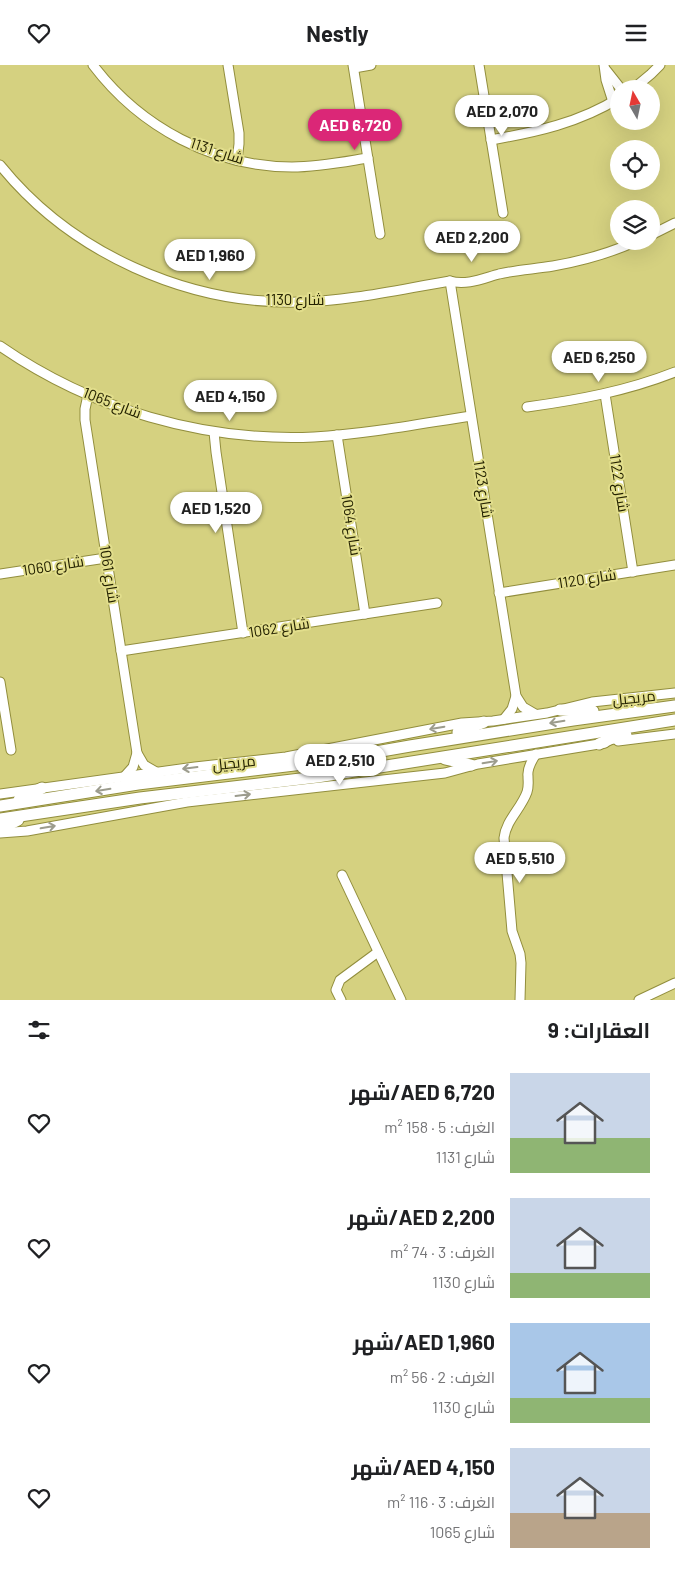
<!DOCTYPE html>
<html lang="ar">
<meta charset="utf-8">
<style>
:root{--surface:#fff;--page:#f2f2f2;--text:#202124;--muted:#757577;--accent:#db2777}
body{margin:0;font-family:Barlow,Cairo,sans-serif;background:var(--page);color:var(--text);direction:rtl;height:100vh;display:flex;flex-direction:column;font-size:19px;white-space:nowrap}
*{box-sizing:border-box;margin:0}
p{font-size:16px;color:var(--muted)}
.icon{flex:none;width:28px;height:28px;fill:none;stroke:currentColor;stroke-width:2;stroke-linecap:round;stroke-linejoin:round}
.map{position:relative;height:935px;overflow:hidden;direction:ltr}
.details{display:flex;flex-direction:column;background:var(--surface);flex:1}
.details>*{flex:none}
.needle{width:32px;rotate:351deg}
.buttons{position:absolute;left:610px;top:15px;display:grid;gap:10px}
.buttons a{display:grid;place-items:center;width:50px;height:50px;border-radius:50%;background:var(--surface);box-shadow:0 5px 20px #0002;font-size:25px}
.price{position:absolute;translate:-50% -42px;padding:0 11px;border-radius:18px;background:#fff;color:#222;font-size:16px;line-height:32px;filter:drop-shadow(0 1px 2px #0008)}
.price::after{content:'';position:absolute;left:50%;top:30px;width:15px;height:11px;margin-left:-8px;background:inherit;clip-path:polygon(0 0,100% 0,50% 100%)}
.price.current{background:var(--accent);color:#fff}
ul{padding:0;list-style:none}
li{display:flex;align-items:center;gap:15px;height:125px;padding:0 25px}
li span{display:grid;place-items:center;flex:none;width:140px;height:100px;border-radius:0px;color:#555}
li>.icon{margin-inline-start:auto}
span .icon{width:60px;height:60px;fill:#fffc;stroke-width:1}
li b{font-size:21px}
h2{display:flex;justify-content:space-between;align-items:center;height:60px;padding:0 25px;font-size:21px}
header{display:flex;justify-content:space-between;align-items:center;height:65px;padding:0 25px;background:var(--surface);font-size:22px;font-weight:700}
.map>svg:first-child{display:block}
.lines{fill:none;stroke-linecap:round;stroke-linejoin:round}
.minor-casing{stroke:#928e3d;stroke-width:11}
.major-casing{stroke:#928e3d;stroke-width:13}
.minor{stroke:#fff;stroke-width:9}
.major{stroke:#fff;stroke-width:11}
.oneway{stroke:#9c9c8d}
.labels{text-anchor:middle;stroke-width:4;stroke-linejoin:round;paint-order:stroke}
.street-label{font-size:15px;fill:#242201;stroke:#e2de8c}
</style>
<header><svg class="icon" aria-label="menu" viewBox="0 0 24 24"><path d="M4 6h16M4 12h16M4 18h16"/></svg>Nestly<svg class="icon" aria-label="heart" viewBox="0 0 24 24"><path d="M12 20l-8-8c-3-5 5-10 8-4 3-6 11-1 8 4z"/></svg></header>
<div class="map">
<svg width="675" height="935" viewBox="0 0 675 935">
<rect width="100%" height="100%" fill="#d5d180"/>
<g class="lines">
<g class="minor-casing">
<g id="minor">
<path d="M93,0C140,62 214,102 292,102C318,102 343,97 368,93"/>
<path d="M228,0L239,68V79L237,95"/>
<path d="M353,0L380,169"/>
<path d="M479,0L503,148"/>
<path d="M604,0L606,15L613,37"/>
<path d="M354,3L371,0"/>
<path d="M606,5L621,24"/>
<path d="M633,24L651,9L660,0"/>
<path d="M491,75C536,67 579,58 619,33"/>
<path d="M0,100C71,188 187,240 300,237C350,236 401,224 450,216C466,221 484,213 499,209C516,205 535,204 553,201C582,196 610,188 637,176"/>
<path d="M651,170L675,158"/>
<path d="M450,216L516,631L523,642L535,649"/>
<path d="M0,281C91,344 203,377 314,372C367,369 419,359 471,351"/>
<path d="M605,329L633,507"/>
<path d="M88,330L85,344V355L137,688L144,700L156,707"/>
<path d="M527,342C578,335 627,326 675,307"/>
<path d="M214,367L216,387L243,568"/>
<path d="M337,370L365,549"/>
<path d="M0,509L106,493"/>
<path d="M499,528L675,500"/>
<path d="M121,586L437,538"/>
<path d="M0,617L11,685"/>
<path d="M504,654L512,644L516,631"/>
<path d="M618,676L675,669"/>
<path d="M124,712L133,702L137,688"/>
<path d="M0,729L195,702L286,692L462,658L493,656L547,648L592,637L675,628"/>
<path d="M0,768L27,766L187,737L445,708L478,699L605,678"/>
<path d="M342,810L401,935"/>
<path d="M341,935L336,925L340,915L378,887"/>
<path d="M520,935L521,898L520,889L512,866L504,773C506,755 521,744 527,727C529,721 528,717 528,711C527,703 532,695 536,689"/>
<path d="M639,935L675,918"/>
</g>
</g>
<g class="major-casing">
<g id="major">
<path d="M560,645L593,646"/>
<path d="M458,667L484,657"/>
<path d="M599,679L610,674L626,670"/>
<path d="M445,694L471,700"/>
<path d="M19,735L42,723"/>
<path d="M0,741L138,719L319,697L410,681L573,655L675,641"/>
<path d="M0,754L140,733L317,712L675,655"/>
<path d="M0,764L18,755"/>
</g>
</g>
<use href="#minor" class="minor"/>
<use href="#major" class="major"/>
</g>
<defs><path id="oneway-shaft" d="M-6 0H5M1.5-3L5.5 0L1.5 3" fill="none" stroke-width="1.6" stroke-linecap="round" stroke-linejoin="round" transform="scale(1.25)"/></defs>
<g class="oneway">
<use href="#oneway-shaft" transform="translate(557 657) rotate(171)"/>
<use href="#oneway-shaft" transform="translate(437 663) rotate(170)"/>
<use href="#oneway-shaft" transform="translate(490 697) rotate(-9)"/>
<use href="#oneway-shaft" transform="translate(190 703) rotate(173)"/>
<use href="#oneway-shaft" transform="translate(103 725) rotate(171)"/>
<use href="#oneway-shaft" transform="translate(243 730) rotate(-7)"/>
<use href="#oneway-shaft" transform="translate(48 762) rotate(-10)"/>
</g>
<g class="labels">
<g class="street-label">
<text transform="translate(217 86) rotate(18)" y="5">شارع 1131</text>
<text x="295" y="240">شارع 1130</text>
<text transform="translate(112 338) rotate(21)" y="5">شارع 1065</text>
<text transform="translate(619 418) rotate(81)" y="5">شارع 1122</text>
<text transform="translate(483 424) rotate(81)" y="5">شارع 1123</text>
<text transform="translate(351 460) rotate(81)" y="5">شارع 1064</text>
<text transform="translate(53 501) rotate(-9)" y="5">شارع 1060</text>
<text transform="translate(109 509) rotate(81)" y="5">شارع 1061</text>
<text transform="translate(587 514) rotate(-9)" y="5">شارع 1120</text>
<text transform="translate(279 563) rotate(-9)" y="5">شارع 1062</text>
<text transform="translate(634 633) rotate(-6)" y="5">مريجيل</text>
<text transform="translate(234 698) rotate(-6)" y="5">مريجيل</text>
</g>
</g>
</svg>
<div class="buttons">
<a><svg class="needle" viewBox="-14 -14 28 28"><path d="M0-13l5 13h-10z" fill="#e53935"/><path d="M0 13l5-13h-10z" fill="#757577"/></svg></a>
<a><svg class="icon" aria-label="locate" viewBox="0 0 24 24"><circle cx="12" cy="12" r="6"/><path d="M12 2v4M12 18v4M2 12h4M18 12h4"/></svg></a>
<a><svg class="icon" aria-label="layers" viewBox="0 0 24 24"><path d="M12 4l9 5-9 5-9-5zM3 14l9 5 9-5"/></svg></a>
</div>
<b class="price" style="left:502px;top:72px">AED 2,070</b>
<b class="price current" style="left:355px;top:86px">AED 6,720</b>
<b class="price" style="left:472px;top:198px">AED 2,200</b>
<b class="price" style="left:210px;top:216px">AED 1,960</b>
<b class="price" style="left:599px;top:318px">AED 6,250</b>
<b class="price" style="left:230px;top:357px">AED 4,150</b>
<b class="price" style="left:216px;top:469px">AED 1,520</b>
<b class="price" style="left:340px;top:721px">AED 2,510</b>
<b class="price" style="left:520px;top:819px">AED 5,510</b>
</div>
<section class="details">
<h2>العقارات: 9<svg class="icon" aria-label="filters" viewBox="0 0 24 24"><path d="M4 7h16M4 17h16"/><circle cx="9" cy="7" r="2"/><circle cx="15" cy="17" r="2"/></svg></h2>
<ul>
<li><span style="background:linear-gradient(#c9d6e8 65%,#8fb573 0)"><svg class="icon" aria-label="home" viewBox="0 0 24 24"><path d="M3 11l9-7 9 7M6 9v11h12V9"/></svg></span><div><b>AED 6,720/شهر</b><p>الغرف: 5 · 158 m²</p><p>شارع 1131</p></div><svg class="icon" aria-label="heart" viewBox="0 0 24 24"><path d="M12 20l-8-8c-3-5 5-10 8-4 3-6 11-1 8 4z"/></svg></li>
<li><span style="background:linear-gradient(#c9d6e8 75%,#8fb573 0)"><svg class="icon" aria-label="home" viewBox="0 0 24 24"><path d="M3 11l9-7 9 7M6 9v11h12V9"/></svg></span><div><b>AED 2,200/شهر</b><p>الغرف: 3 · 74 m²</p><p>شارع 1130</p></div><svg class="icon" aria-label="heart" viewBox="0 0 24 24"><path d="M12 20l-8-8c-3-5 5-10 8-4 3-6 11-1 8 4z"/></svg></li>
<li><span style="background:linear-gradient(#a9c7e8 75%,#8fb573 0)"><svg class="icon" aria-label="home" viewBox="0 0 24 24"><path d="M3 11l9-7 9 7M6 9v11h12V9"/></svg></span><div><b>AED 1,960/شهر</b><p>الغرف: 2 · 56 m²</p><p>شارع 1130</p></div><svg class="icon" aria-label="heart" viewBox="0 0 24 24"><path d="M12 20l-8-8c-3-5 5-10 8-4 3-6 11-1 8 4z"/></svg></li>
<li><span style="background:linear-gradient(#c9d6e8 65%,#b9a48a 0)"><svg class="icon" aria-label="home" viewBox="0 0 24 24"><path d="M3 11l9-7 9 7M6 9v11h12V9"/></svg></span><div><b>AED 4,150/شهر</b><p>الغرف: 3 · 116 m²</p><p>شارع 1065</p></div><svg class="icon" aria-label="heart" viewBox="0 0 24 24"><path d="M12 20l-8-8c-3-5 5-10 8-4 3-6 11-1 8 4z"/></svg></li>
</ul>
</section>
